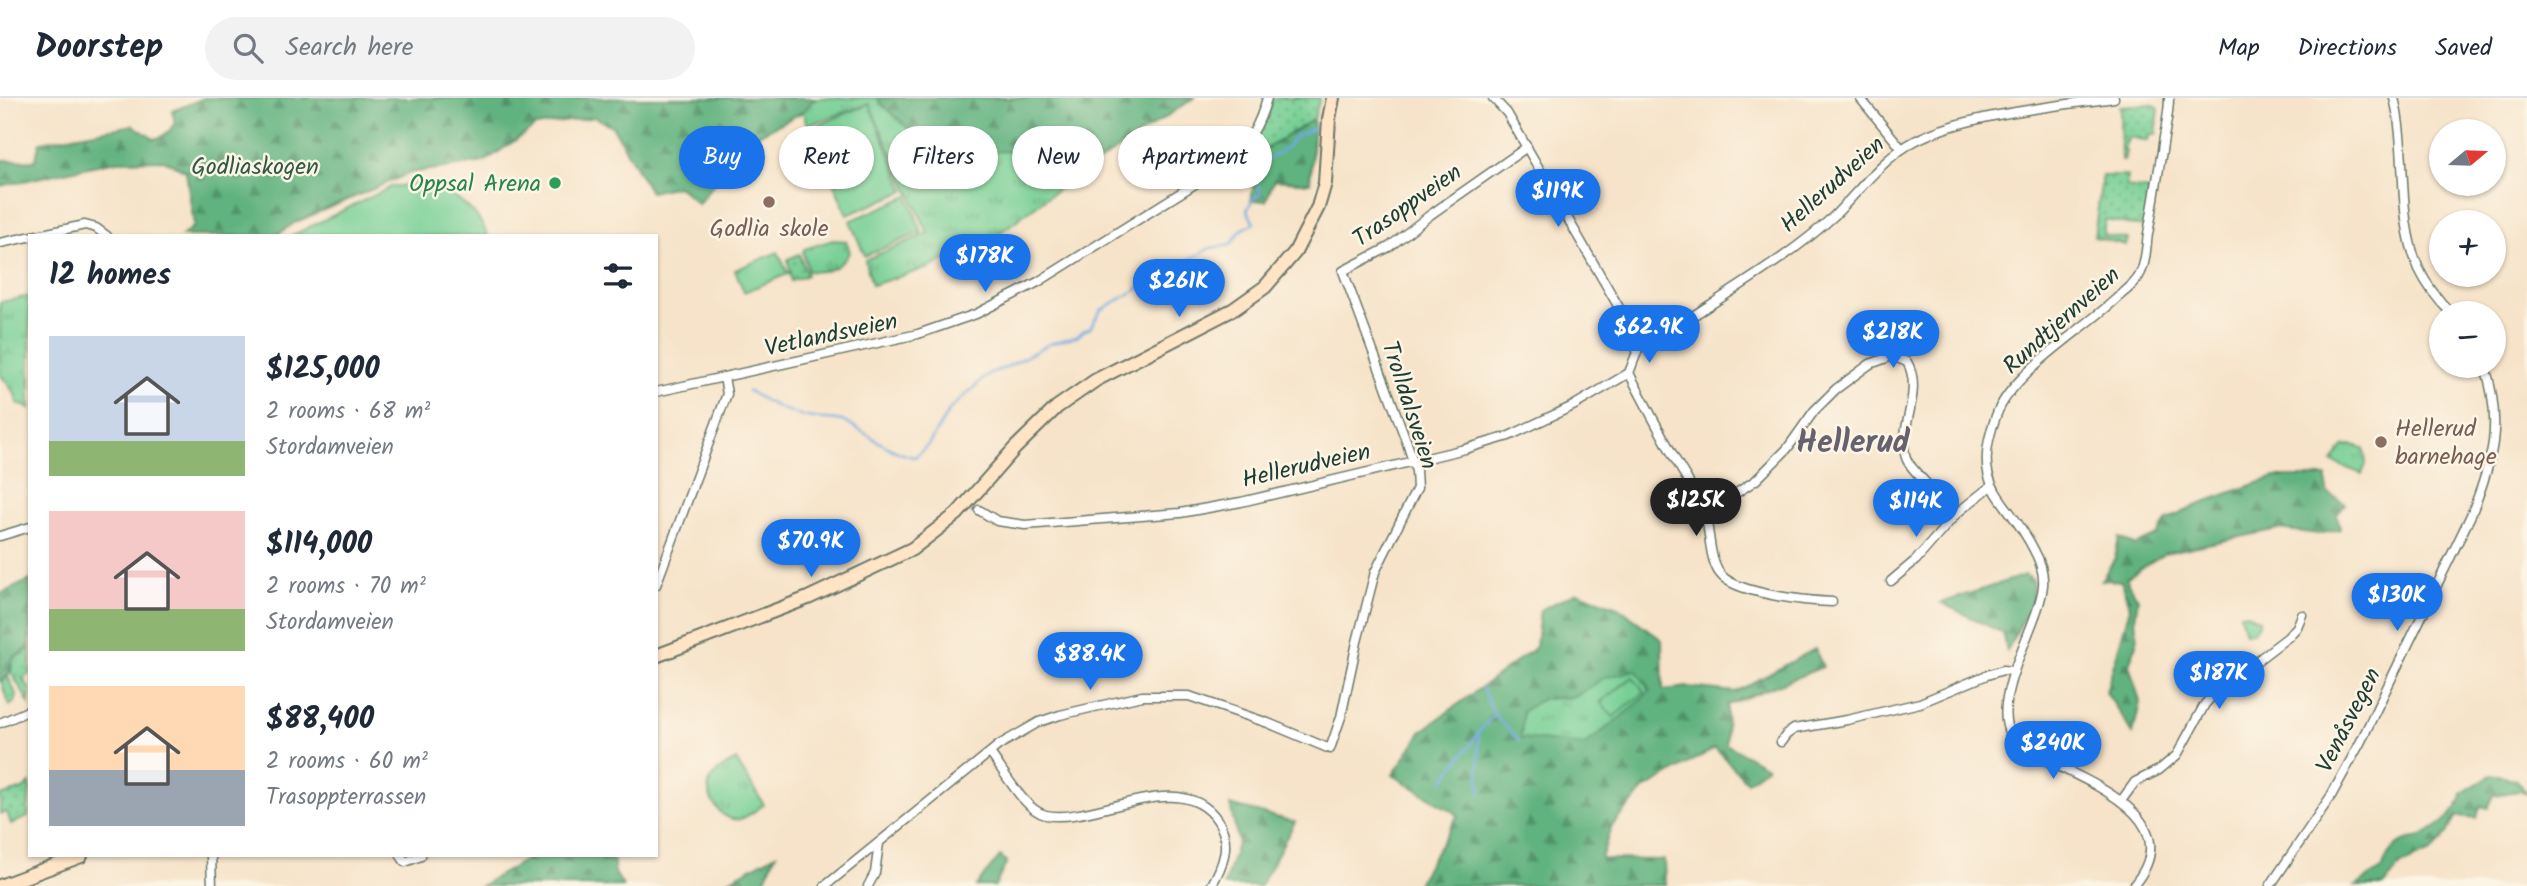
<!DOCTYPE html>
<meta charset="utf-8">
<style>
:root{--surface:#fff;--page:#f2f2f3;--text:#1f2937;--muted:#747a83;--line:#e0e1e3;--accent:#1a73e8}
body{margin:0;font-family:Kalam,sans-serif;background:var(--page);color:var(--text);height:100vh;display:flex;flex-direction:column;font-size:26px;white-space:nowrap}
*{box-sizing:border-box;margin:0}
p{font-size:23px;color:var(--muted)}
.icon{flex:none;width:38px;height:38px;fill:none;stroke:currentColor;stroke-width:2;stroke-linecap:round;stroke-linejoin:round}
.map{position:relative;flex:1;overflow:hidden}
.details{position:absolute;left:28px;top:136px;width:630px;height:623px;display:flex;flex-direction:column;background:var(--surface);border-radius:0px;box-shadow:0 2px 5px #0004}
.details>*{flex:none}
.guide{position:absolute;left:679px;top:28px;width:665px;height:63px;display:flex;gap:14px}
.needle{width:46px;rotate:71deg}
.buttons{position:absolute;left:2429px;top:21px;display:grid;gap:14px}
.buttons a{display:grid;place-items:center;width:77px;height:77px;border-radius:50%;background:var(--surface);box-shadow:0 2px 5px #0004;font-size:35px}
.price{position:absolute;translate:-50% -60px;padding:0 16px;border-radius:24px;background:var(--accent);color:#fff;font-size:23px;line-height:46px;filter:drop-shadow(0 2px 4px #0008)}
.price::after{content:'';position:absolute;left:50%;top:42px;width:21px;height:16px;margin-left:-10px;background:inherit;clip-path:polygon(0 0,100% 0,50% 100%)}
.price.selected{background:#222;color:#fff}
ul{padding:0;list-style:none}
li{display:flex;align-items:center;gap:21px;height:175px;padding:0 21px}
li span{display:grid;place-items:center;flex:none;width:196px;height:140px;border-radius:0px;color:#555}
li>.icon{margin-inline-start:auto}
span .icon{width:84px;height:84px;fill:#fffc;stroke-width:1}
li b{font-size:30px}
h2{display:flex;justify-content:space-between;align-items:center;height:84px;padding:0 21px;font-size:30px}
.tag{padding:0 24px;border-radius:32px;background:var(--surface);box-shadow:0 2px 5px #0004;font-size:24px;line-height:63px}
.tag.selected{background:var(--accent);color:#fff}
header{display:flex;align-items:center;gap:42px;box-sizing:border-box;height:98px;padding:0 35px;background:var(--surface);border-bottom:2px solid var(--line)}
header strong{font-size:33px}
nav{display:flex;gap:38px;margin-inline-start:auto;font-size:24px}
.search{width:490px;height:63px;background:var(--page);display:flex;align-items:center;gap:18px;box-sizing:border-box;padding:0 24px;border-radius:38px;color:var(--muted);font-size:26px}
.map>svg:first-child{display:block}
.grass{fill:url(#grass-dots);stroke:#4a8664;stroke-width:2}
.forest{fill:url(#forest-firs);stroke:#407859;stroke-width:2;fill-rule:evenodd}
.park{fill:url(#park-tufts);stroke:#4a8664;stroke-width:2}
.pitch{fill:#76cf94;stroke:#4a8664;stroke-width:2}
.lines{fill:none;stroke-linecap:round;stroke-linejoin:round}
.stream{stroke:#70a8df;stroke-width:2.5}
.street-casing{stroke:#6a7768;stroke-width:11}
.secondary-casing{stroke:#6a7768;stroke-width:16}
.street{stroke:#fff;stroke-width:8}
.secondary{stroke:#ffe4c6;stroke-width:12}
.leisure-dot{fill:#2e9e5b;stroke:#fcf5e5;stroke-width:2.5}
.education-dot{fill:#8d6e63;stroke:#fcf5e5;stroke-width:2.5}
.labels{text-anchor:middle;stroke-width:5;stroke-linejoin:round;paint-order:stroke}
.park-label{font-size:24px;fill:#305a47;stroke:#fcf5e5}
.leisure-label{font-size:24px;fill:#27864d;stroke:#fcf5e5;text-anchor:end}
.street-label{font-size:24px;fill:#1f3d34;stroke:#fcf5e5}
.education-label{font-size:24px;fill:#785e54;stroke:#fcf5e5}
.district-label{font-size:32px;font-weight:bold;fill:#65626e;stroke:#fcf5e5}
</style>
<header>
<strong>Doorstep</strong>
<div class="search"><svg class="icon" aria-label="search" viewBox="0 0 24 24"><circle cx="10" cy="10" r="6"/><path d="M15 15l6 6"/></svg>Search here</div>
<nav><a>Map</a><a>Directions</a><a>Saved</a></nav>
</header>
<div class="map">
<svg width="2527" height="788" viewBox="0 0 2527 788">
<defs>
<pattern id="grass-dots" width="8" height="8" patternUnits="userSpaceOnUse" patternTransform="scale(1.75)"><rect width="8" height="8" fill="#76cf94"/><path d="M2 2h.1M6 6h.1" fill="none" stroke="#60a97a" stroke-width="1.8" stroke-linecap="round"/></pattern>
<pattern id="forest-firs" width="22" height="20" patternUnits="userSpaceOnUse" patternTransform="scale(1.75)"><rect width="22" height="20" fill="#60b27e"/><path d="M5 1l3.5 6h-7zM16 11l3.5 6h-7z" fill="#4f9268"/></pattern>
<pattern id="park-tufts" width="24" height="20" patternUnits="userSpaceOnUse" patternTransform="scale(1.75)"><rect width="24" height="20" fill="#76cf94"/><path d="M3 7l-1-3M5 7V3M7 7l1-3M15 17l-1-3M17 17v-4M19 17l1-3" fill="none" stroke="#60a97a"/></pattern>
</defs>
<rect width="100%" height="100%" fill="#fcf5e5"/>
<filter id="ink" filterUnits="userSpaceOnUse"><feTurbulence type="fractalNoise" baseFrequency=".0143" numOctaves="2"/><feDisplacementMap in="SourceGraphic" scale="14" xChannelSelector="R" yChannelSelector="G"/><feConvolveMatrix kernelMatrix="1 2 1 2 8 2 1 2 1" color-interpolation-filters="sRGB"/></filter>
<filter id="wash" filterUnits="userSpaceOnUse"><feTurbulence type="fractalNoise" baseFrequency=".00686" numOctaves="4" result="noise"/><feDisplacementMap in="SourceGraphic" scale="28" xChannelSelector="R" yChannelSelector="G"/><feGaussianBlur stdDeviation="1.57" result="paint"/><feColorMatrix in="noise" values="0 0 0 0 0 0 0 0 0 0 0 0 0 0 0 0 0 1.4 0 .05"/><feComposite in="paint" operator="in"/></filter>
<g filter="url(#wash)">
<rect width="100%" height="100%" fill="#f6e3c9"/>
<g class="grass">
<path d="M1273,0H1320L1314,21L1259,55L1253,45L1265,24Z"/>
<path d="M2152,6L2159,11L2156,37H2149L2148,43L2129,39L2123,52L2126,53L2124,63H2121L2120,8Z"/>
<path d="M2102,78H2128L2126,89L2150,92L2144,129L2105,122L2103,137L2128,141L2126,147L2094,139Z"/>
<path d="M799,156L807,177L791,183L788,161Z"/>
<path d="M30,551V576L23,580L30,592L29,605L11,574L13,560Z"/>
<path d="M8,579L16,596L15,604L9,608L1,583Z"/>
<path d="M30,685L28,719L11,726L7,714L0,716V698L23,691Z"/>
</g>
<g class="forest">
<path d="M204,0H818L812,3L803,14L748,42L698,106L678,88L650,94L613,29L595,19L536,28L484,64L410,75L296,124L275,138H182L194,128L186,73L164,62L116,63L0,88V62L35,63L40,44L133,27L154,41C165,38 170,34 175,24L172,13Z"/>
<path d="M878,0H1194L1061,89L1040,53L934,54L880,5Z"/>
<path d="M1314,21L1310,85L1274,82L1266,103H1251L1259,55Z"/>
<path d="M2275,379H2327V394L2345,406L2337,416L2340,431L2319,436L2278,431L2165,455L2126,480L2138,501L2135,520L2137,546L2129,566L2140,604L2133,636L2106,594L2130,510L2121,483L2101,482L2115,461L2119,440L2135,447L2157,437L2167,422L2204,404Z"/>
<path d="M2025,477L2033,482L2032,504L2007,553L2003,535L1941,505Z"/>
<path d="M30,482V551L13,560C11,572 11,578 0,583V496Z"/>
<path d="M1577,494L1618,509L1662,542L1663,592L1688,589L1736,594L1815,551L1823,569L1727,607L1726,646L1767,669L1747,684L1715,650L1643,692L1611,729L1601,761L1664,762L1665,787L1416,788L1458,717L1393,677L1422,633L1536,549L1540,512ZM1650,593L1585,647L1542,601Z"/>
<path d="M2491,677L2515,681L2527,696L2519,693L2494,697L2488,710L2480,708L2477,720L2457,718L2443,742L2431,754L2401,767L2383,788H2356L2383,770C2386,758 2394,747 2406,742C2412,740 2417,741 2422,738C2438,729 2461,714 2462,695Z"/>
<path d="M1230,707L1295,724L1260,788H1224L1238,743Z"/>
<path d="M776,756L762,788H718Z"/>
<path d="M532,758H613L615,775L623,788H481Z"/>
<path d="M1000,758L1007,764L995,788H976Z"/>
</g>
<g class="park">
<path d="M818,0H878L880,5L934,54L1040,53L1061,89L997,137L931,169L872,187L865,162L928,135L869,6L807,27L803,14L812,3Z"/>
<path d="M833,142L846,143L850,154C839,170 828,175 808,173L803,155L804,151Z"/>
<path d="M30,198V311L17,305L15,296L0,276V204Z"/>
<path d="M2353,347L2364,350L2366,366L2362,376L2332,364L2343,348Z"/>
<path d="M2246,515L2259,522V526L2253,533L2245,535L2240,516Z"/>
<path d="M1636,572L1650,593L1632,610L1585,647L1521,640L1523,613L1542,601L1575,599L1604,580Z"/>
<path d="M736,662L764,707C757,711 748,719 740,721C723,726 703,697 710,683C714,673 727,667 736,662Z"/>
</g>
<g class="pitch">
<path d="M869,6L905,93L847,117L811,30Z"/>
<path d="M419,85C450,96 475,105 488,138H291L391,89Z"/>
<path d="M908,98L922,134L865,158L850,123Z"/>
<path d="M778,154L788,176L744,194L735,172Z"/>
<path d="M1633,579L1645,594L1613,619L1601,604Z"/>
</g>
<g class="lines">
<g class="stream">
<path d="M748,293C766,304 793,318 815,320C826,322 836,320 847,325C870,336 889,355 915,359L928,347L950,311L990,275L1005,270L1049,246L1078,238L1083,233L1090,230L1101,212L1210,150L1231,147L1240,133L1254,125L1247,112L1254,99L1261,96L1256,81L1250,74L1288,48L1295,38L1315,30"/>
<path d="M1494,616L1519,643"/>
<path d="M1444,683L1477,637"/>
<path d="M1480,696L1478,635L1494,616L1482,590"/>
</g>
</g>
</g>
<g filter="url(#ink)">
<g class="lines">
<g class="street-casing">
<g id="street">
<path d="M1493,0L1507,15L1640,246L1629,275"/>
<path d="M1860,0L1902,51"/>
<path d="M2394,0C2408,55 2396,120 2419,171C2427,188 2438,202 2451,215"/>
<path d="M0,145L85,127L96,130L107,138"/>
<path d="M1640,246C1665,237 1688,221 1710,207C1753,179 1797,152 1835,117C1858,94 1880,64 1908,47C1956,17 2057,8 2114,0"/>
<path d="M1629,275C1644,304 1659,332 1675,361C1685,378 1696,395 1704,413C1711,432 1708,466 1723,479C1742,496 1806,503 1832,504"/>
<path d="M656,294L918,236L976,216L1038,184L1230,64C1249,46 1260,26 1267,0"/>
<path d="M979,412L997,423L1025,427L1180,415L1241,404L1465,351L1509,338L1573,308L1629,275"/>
<path d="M1705,416L1756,382L1787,351L1814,313L1836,291L1870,266L1892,258L1907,264C1925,294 1895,337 1907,362C1914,376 1944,402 1957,415L1991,388"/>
<path d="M0,438L30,429"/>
<path d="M1891,483L1916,462L1957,415"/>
<path d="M656,487L727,296L724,279"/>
<path d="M0,625L30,612"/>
<path d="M1781,644L1786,637L1794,631L1847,622L1920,605L1987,577L2003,572L2014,573"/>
<path d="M990,655C1004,673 1024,712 1046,717C1094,727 1182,667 1218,723C1232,745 1223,768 1211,788"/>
<path d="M2121,703L2135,684L2159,672L2177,657L2205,606L2215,595L2288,539L2297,529L2302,517"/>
<path d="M211,758L212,788"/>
<path d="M401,758L405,764L421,758"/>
<path d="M825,788L999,647L1039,624L1060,617L1142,598H1189L1268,625L1330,651L1341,619L1357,544L1375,474L1417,390L1416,373L1407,345L1343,173L1389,149L1430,117L1527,49"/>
<path d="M868,788L875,775L879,745"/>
<path d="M2133,788C2196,714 2069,678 2022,650C1976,618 2040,530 2043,487C2044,475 2040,463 2034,452C2006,396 1969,391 1996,318C2012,274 2082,233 2117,200C2124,194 2135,186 2139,178C2146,167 2146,149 2148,136C2153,109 2157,81 2162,53C2164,35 2169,18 2169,0"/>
<path d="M2270,788L2331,698L2360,645L2471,417C2493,362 2503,327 2485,268"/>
</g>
</g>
<g class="secondary-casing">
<g id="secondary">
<path d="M656,558L808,500L912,451L957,416L1015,350L1057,309L1096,282L1234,211L1265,189L1295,154L1318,109L1325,85L1329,21L1333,0"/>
<path d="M0,788L81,758"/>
</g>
</g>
<use href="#street" class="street"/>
<use href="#secondary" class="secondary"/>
</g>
</g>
<circle class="leisure-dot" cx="555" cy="85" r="7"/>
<g class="education-dot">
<circle cx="769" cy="104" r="7"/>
<circle cx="2381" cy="344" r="7"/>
</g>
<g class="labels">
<g class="park-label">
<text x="255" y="76">Godliaskogen</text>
</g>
<g class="leisure-label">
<text x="541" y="93">Oppsal Arena</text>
</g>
<g class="street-label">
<text transform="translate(1832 86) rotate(-42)" y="8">Hellerudveien</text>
<text transform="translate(1407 107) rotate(-35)" y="8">Trasoppveien</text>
<text transform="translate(2061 222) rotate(-42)" y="8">Rundtjernveien</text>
<text transform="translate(831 236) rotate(-12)" y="8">Vetlandsveien</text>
<text transform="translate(1410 307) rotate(72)" y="8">Trolldalsveien</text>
<text transform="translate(1306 367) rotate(-13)" y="8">Hellerudveien</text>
<text transform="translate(2348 622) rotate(-63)" y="8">Venåsvegen</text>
</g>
<g class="education-label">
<text x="769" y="138">Godlia skole</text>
<text x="2395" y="338" text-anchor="start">Hellerud<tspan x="2395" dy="28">barnehage</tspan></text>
</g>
<g class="district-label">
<text x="1853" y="354">Hellerud</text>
</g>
</g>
</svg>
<div class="buttons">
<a><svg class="needle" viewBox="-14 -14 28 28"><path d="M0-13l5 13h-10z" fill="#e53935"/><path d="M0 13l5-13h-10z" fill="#747a83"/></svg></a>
<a>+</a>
<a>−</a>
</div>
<b class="price" style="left:1558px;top:131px">$119K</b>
<b class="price" style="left:985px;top:196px">$178K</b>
<b class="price" style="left:1179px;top:221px">$261K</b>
<b class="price" style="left:1649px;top:267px">$62.9K</b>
<b class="price" style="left:1893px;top:272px">$218K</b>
<b class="price selected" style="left:1696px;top:440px">$125K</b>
<b class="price" style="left:1916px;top:441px">$114K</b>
<b class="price" style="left:811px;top:481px">$70.9K</b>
<b class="price" style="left:2397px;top:535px">$130K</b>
<b class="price" style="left:1090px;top:594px">$88.4K</b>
<b class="price" style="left:2219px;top:613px">$187K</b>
<b class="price" style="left:2053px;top:683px">$240K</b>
<div class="guide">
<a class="tag selected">Buy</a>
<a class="tag">Rent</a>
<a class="tag">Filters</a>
<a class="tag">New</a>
<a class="tag">Apartment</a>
</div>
<section class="details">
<h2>12 homes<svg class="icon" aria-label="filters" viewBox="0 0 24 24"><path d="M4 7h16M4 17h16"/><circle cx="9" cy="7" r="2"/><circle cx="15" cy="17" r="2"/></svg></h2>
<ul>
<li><span style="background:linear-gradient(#c9d6e8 75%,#8fb573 0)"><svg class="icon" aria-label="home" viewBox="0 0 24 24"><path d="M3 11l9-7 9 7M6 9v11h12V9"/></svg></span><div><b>$125,000</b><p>2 rooms · 68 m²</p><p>Stordamveien</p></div></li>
<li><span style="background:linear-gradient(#f6c9c9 70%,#8fb573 0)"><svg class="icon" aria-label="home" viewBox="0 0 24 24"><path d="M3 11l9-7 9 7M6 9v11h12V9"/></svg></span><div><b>$114,000</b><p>2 rooms · 70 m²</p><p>Stordamveien</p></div></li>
<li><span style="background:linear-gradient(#ffd9b3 60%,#9aa5b1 0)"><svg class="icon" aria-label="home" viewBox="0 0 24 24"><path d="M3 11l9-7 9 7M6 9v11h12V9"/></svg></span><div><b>$88,400</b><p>2 rooms · 60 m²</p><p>Trasoppterrassen</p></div></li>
</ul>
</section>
</div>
